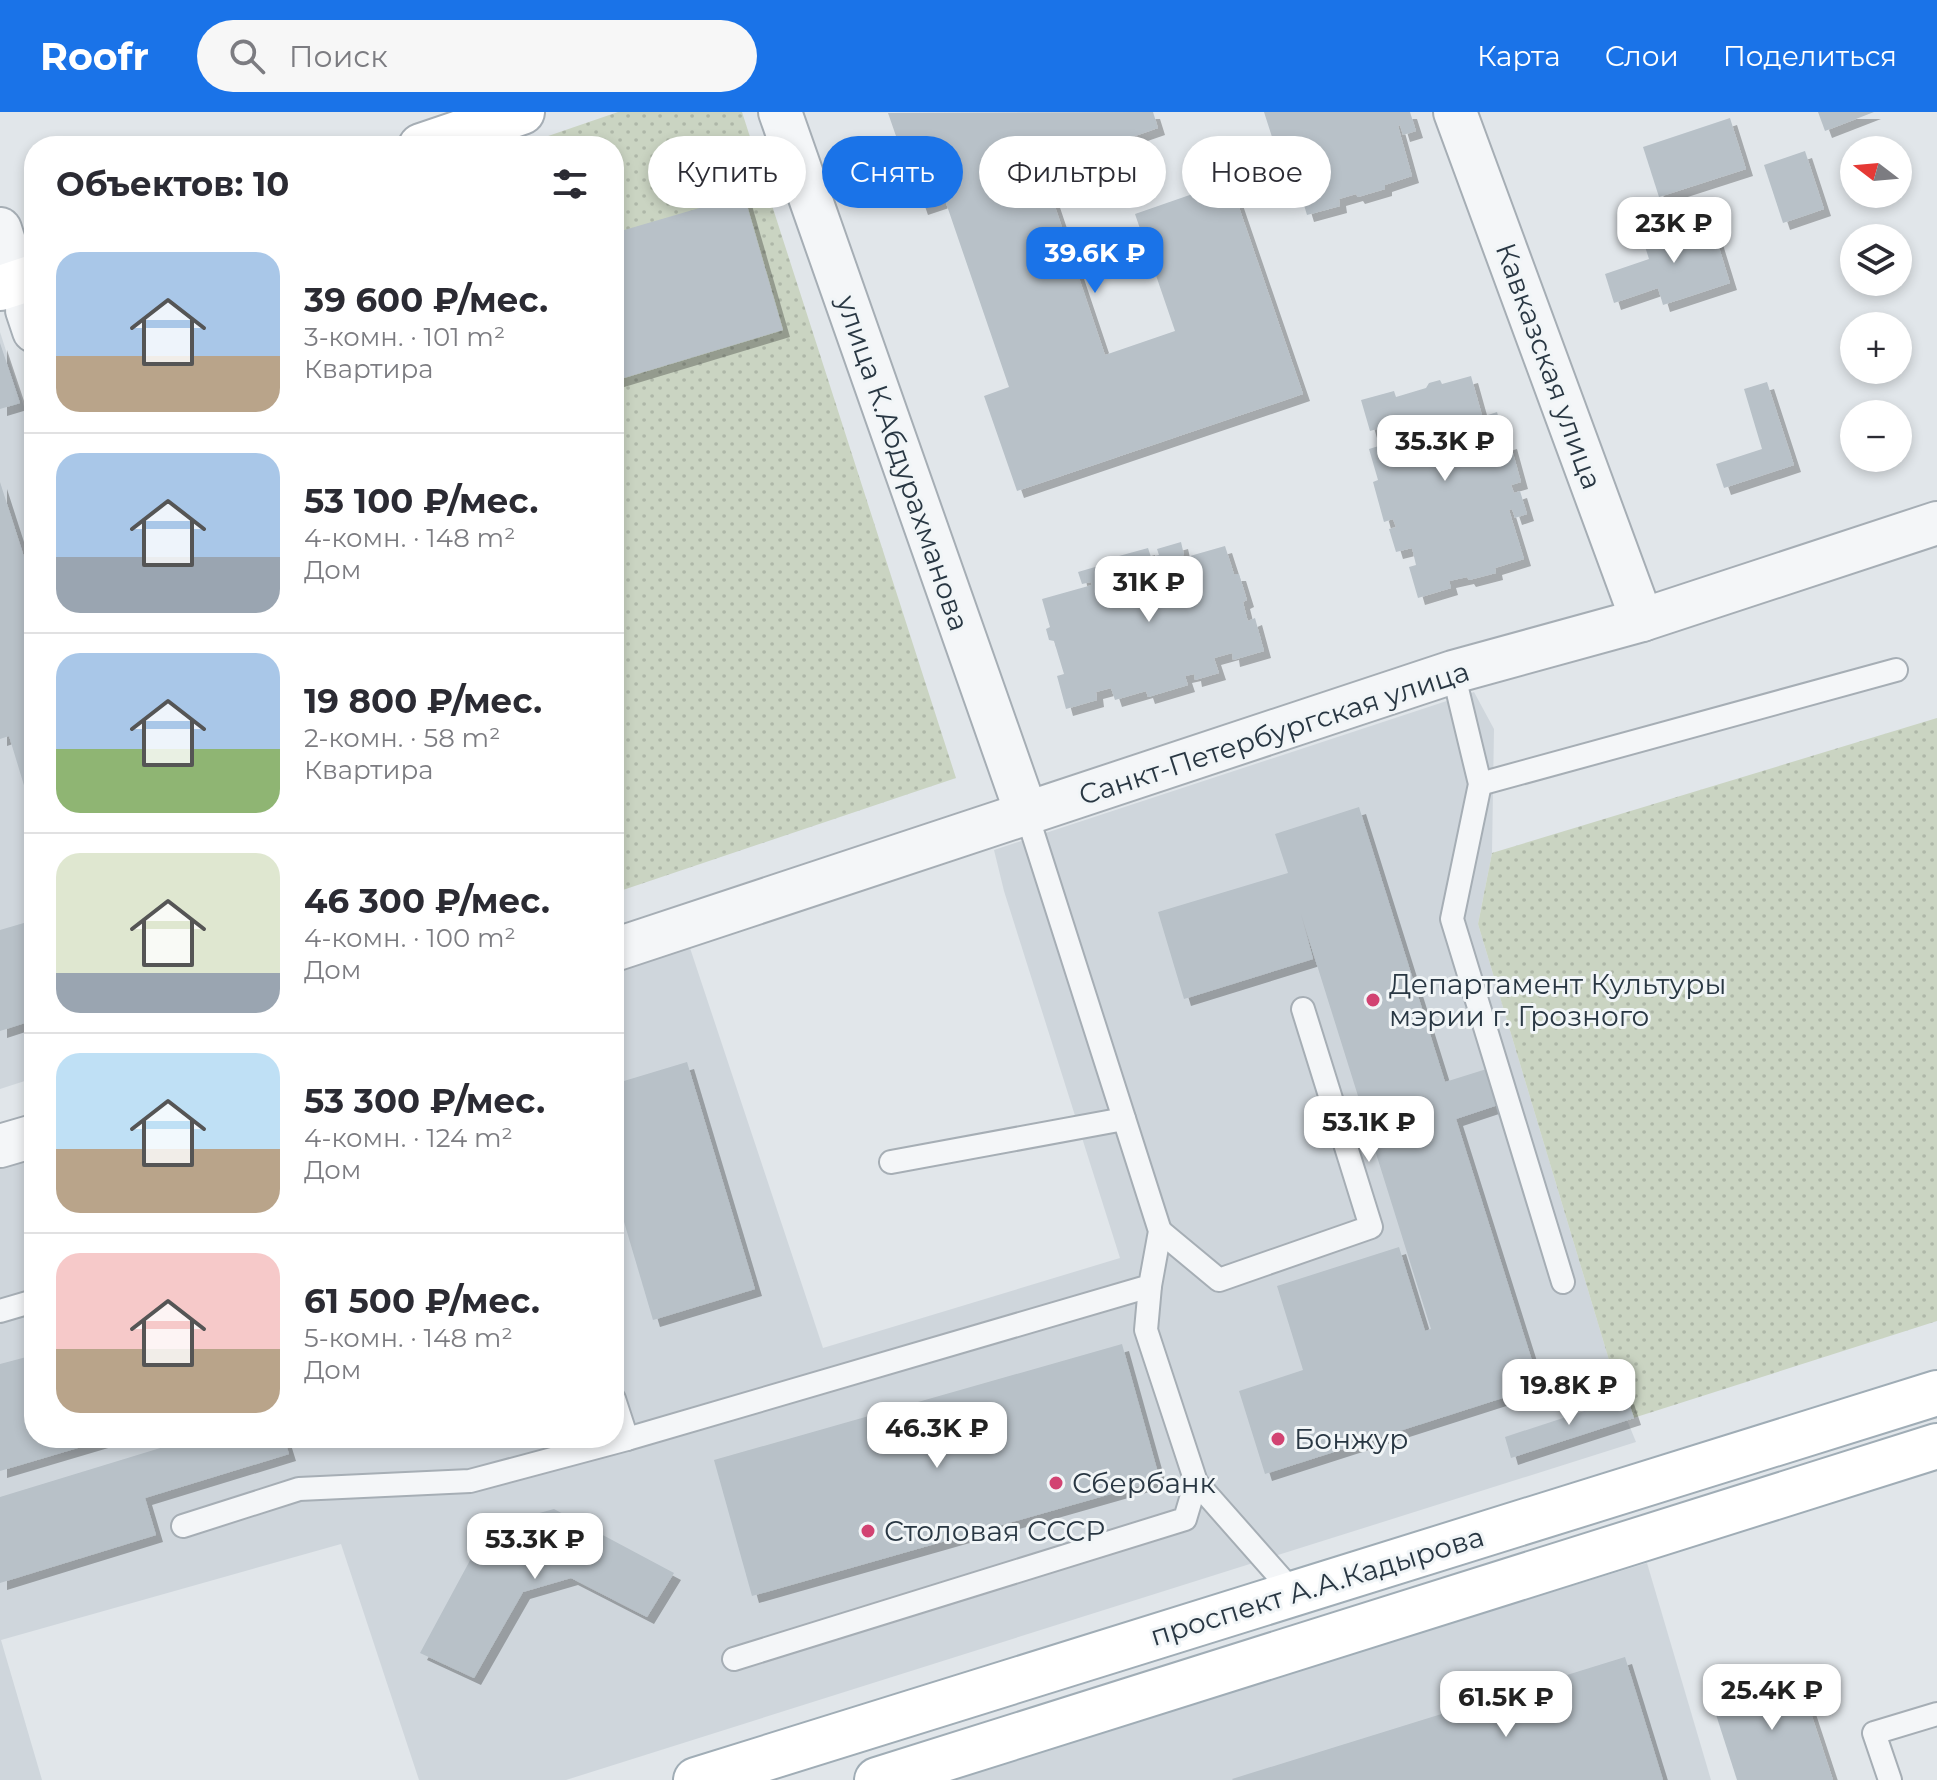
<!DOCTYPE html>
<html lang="ru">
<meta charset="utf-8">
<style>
:root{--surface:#fff;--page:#f7f7f7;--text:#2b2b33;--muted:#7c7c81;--line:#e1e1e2;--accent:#1a73e8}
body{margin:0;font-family:Montserrat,sans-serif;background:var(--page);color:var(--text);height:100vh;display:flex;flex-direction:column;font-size:30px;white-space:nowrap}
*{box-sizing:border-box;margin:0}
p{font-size:26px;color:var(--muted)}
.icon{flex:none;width:44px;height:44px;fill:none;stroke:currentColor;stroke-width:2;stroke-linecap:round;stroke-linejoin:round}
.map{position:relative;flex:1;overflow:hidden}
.details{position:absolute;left:24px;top:24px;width:600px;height:1312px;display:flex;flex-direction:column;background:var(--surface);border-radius:32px;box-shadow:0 4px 12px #0003}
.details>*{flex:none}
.hud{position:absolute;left:648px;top:24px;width:760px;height:72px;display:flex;gap:16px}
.needle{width:52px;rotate:286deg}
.buttons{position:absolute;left:1840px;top:24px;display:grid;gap:16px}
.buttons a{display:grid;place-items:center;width:72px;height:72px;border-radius:50%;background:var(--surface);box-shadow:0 4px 12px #0003;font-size:40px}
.price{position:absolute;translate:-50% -68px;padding:0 18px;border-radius:16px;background:#fff;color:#222;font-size:26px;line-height:52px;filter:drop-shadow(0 2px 4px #0008)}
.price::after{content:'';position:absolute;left:50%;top:48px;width:24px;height:18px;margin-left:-12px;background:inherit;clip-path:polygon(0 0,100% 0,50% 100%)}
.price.current{background:var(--accent);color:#fff}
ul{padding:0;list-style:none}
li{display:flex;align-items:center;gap:24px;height:200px;padding:0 32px}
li+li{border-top:2px solid var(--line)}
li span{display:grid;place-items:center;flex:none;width:224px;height:160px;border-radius:24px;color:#555}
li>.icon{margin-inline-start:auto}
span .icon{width:96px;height:96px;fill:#fffc;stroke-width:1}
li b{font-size:34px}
h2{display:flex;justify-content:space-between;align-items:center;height:96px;padding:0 32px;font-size:34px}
.pill{padding:0 28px;border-radius:36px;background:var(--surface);box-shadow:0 4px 12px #0003;font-size:28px;line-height:72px}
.pill.current{background:var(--accent);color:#fff}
header{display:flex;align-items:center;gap:48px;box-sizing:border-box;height:112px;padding:0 40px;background:var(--accent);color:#fff}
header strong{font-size:38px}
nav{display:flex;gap:44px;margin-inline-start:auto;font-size:28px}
.search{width:560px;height:72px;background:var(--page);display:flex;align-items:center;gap:20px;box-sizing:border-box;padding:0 28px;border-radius:44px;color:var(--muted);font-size:30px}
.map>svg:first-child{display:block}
.built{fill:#cfd6dc}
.grass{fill:url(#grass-dots)}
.building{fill:#b8c1c8;filter:url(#shadow)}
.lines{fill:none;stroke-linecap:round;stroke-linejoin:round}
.service-casing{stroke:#a6aeb5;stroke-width:26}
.minor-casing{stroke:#a6aeb5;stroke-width:46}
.secondary-casing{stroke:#a6aeb5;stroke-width:48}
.primary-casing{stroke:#a0adb6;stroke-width:48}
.service{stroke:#f4f6f8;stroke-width:22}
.minor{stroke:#f4f6f8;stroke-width:42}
.secondary{stroke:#fff;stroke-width:44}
.primary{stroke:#fff;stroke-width:44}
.poi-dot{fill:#d24372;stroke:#f1f5f7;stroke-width:3}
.labels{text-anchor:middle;stroke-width:6;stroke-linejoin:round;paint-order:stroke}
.street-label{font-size:28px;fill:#293743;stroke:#f1f5f7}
.poi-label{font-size:28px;fill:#293743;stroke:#f1f5f7;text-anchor:start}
</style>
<header>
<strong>Roofr</strong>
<div class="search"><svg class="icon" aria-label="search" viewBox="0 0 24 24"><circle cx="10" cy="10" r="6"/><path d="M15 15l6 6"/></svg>Поиск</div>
<nav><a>Карта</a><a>Слои</a><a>Поделиться</a></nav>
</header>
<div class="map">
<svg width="1937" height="1668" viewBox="0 0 1937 1668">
<defs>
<pattern id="grass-dots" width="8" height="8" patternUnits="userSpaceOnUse" patternTransform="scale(2)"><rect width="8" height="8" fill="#cad4c2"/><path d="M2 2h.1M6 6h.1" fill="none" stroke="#aeb7a8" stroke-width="1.8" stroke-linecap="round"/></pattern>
<filter id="shadow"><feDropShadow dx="7" dy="7" stdDeviation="0" flood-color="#0004"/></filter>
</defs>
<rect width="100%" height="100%" fill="#e1e6ea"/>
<g class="built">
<path d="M0,220L34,326V966L0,977Z"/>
<path d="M1474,580L1494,617L1492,741L1478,812L1627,1308L1636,1330L566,1668H419L341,1432L1,1528L42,1668H0V1051L34,1040V1326H614V856L688,830L823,1236L1120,1146L1004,779L994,738Z"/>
<path d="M1647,1451L1711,1668H937Z"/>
</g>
<g class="grass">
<path d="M618,0H742L956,666L614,781V34H519Z"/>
<path d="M1937,606V1209L1627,1308L1478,812L1492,741Z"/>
</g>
<g class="building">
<path d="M1153,0L1158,16L1042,56L1105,243L1175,219L1135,102L1230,69L1303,282L1017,379L984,284L1009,275L945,88L921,96L888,1Z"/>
<path d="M1264,0H1410L1416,19L1403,23L1400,13L1398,14L1412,64L1385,73V77L1358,85L1356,82L1339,87L1340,94L1307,103L1298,73L1305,71L1301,54L1285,59L1278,35L1285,33L1283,25L1273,28Z"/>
<path d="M1818,0H1874L1825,19Z"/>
<path d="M1730,6L1746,57L1659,85L1643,35Z"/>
<path d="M1805,39L1824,97L1783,111L1764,53Z"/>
<path d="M744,83L783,218L614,269V121Z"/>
<path d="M1709,103L1730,171L1663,193L1658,176L1614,191L1605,162L1649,147L1642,125Z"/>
<path d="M0,231L20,291L0,297Z"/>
<path d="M1471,264L1485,314L1488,313L1485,304L1497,300L1504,324L1498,326L1500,333L1510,330L1521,370L1511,373L1514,381L1520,379L1527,402L1515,406L1512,397L1509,398L1524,447L1495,456L1496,461L1469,468L1467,465L1449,469L1451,476L1418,486L1409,455L1416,453L1412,436L1396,440L1389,417L1396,415L1393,407L1384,410L1373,370L1378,368L1369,337L1382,333L1377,317L1370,319L1361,288L1394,279L1396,285L1426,276L1429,271L1440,268L1442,272Z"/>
<path d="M1767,270L1794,353L1724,376L1716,352L1762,337L1744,277Z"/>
<path d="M0,370L34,476L33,703L9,624L0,627Z"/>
<path d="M1181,430L1184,443L1175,445L1176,448L1225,434L1234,462H1239L1247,488L1243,490L1247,506L1248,509L1255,506L1264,539L1233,548L1232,541L1214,546L1219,561L1195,568L1194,562L1185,564L1188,573L1148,585L1146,579L1115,588L1111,576L1096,580L1097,588L1066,597L1057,564L1064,562L1054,529L1049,528L1046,517L1050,515L1042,487L1092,473L1091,470L1082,472L1078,460L1102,453L1104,459L1111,457L1108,447L1148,436L1151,445L1159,443L1157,437Z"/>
<path d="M1359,695L1445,970L1493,955L1504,991L1456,1007L1540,1274L1265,1362L1239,1279L1303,1258L1277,1174L1399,1135L1425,1219L1431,1217L1301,802L1313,847L1184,887L1158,800L1288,761L1275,722Z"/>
<path d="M34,808V908L0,919V818Z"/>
<path d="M687,950L755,1177L653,1208L614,1076V972Z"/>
<path d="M1122,1232L1160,1368L752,1484L714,1348Z"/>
<path d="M34,1243V1326L108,1327L0,1359V1252Z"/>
<path d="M1627,1285L1634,1306L1511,1346L1505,1325Z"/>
<path d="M193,1326H284L289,1342L145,1386L156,1423L0,1471V1385Z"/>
<path d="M554,1397L674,1461L647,1505L571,1466L523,1480L474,1566L420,1541L488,1415Z"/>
<path d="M1625,1545L1663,1668H1233L1232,1667Z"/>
<path d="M1797,1559L1833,1668H1737L1711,1587Z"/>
</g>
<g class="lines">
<g class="service-casing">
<g id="service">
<path d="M1453,560L1480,672L1452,807L1563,1170"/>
<path d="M1480,672L1896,558"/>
<path d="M891,1050L1124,1007"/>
<path d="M1160,1119L1219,1168L1371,1115L1303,897"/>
<path d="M1150,1174L1146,1218L1196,1370L1294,1481"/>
<path d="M0,1199L34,1189"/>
<path d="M614,1287L627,1327L1150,1174L1160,1119L1027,703"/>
<path d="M183,1414L299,1377L470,1369L627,1327"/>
<path d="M734,1547L1185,1407L1196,1370"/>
<path d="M1890,1668L1874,1621L1937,1602"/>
</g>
</g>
<g class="minor-casing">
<g id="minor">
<path d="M780,0L1027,703"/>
<path d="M1455,0L1642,508"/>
<path d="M0,117L17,170"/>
<path d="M27,198L34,219"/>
<path d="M614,838L1453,560L1642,508L1937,411"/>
<path d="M0,1034L34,1024"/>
</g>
</g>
<g class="secondary-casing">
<g id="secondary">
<path d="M421,34L522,0"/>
<path d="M0,176L34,165"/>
</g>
</g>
<g class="primary-casing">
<g id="primary">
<path d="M696,1668L1937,1281"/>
<path d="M877,1668L1937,1334"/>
</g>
</g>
<use href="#service" class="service"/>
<use href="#minor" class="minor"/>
<use href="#secondary" class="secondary"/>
<use href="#primary" class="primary"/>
</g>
<g class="poi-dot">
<circle cx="1373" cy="888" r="8"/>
<circle cx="1278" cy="1327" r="8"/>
<circle cx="1056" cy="1371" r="8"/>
<circle cx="868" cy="1419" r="8"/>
</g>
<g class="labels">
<g class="street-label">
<text transform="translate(1549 254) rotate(70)" y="10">Кавказская улица</text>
<text transform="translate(903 351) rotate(71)" y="10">улица К.Абдурахманова</text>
<text transform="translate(1274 621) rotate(-18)" y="10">Санкт-Петербургская улица</text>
<text transform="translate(1317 1474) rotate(-17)" y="10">проспект А.А.Кадырова</text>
</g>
<g class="poi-label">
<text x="1389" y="882">Департамент Культуры<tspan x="1389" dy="32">мэрии г. Грозного</tspan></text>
<text x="1294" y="1337">Бонжур</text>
<text x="1072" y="1381">Сбербанк</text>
<text x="884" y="1429">Столовая СССР</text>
</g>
</g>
</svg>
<div class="buttons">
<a><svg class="needle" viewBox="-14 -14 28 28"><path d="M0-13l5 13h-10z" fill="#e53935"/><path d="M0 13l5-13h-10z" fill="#7c7c81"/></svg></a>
<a><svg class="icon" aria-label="layers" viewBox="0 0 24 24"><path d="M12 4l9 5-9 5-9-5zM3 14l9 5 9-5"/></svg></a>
<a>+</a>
<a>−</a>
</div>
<b class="price" style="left:1674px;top:153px">23K ₽</b>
<b class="price current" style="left:1095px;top:183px">39.6K ₽</b>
<b class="price" style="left:1445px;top:371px">35.3K ₽</b>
<b class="price" style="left:1149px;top:512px">31K ₽</b>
<b class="price" style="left:1369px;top:1052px">53.1K ₽</b>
<b class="price" style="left:1569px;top:1315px">19.8K ₽</b>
<b class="price" style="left:937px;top:1358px">46.3K ₽</b>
<b class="price" style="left:535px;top:1469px">53.3K ₽</b>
<b class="price" style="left:1772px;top:1620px">25.4K ₽</b>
<b class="price" style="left:1506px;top:1627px">61.5K ₽</b>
<div class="hud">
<a class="pill">Купить</a>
<a class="pill current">Снять</a>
<a class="pill">Фильтры</a>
<a class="pill">Новое</a>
</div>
<section class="details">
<h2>Объектов: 10<svg class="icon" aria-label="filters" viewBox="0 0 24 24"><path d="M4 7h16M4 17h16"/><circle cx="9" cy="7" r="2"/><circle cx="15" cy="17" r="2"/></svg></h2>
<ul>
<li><span style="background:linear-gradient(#a9c7e8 65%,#b9a48a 0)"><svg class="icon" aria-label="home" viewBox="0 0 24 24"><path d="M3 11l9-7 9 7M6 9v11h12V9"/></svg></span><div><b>39 600 ₽/мес.</b><p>3-комн. · 101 m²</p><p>Квартира</p></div></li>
<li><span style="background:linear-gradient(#a9c7e8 65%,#9aa5b1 0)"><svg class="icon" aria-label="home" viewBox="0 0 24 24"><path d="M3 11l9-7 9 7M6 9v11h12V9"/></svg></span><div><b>53 100 ₽/мес.</b><p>4-комн. · 148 m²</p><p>Дом</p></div></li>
<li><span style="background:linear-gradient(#a9c7e8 60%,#8fb573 0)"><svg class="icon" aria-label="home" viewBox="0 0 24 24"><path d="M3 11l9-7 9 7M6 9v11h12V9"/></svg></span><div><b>19 800 ₽/мес.</b><p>2-комн. · 58 m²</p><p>Квартира</p></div></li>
<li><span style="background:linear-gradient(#dfe7d0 75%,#9aa5b1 0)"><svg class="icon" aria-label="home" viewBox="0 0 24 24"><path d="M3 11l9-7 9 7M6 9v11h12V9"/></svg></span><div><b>46 300 ₽/мес.</b><p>4-комн. · 100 m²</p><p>Дом</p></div></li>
<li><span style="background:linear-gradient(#bfe0f5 60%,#b9a48a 0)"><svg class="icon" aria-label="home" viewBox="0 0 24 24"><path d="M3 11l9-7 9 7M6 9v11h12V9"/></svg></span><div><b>53 300 ₽/мес.</b><p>4-комн. · 124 m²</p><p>Дом</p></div></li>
<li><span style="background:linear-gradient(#f6c9c9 60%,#b9a48a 0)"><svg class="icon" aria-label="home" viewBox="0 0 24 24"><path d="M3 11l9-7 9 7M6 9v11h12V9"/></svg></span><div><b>61 500 ₽/мес.</b><p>5-комн. · 148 m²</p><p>Дом</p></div></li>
</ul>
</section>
</div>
